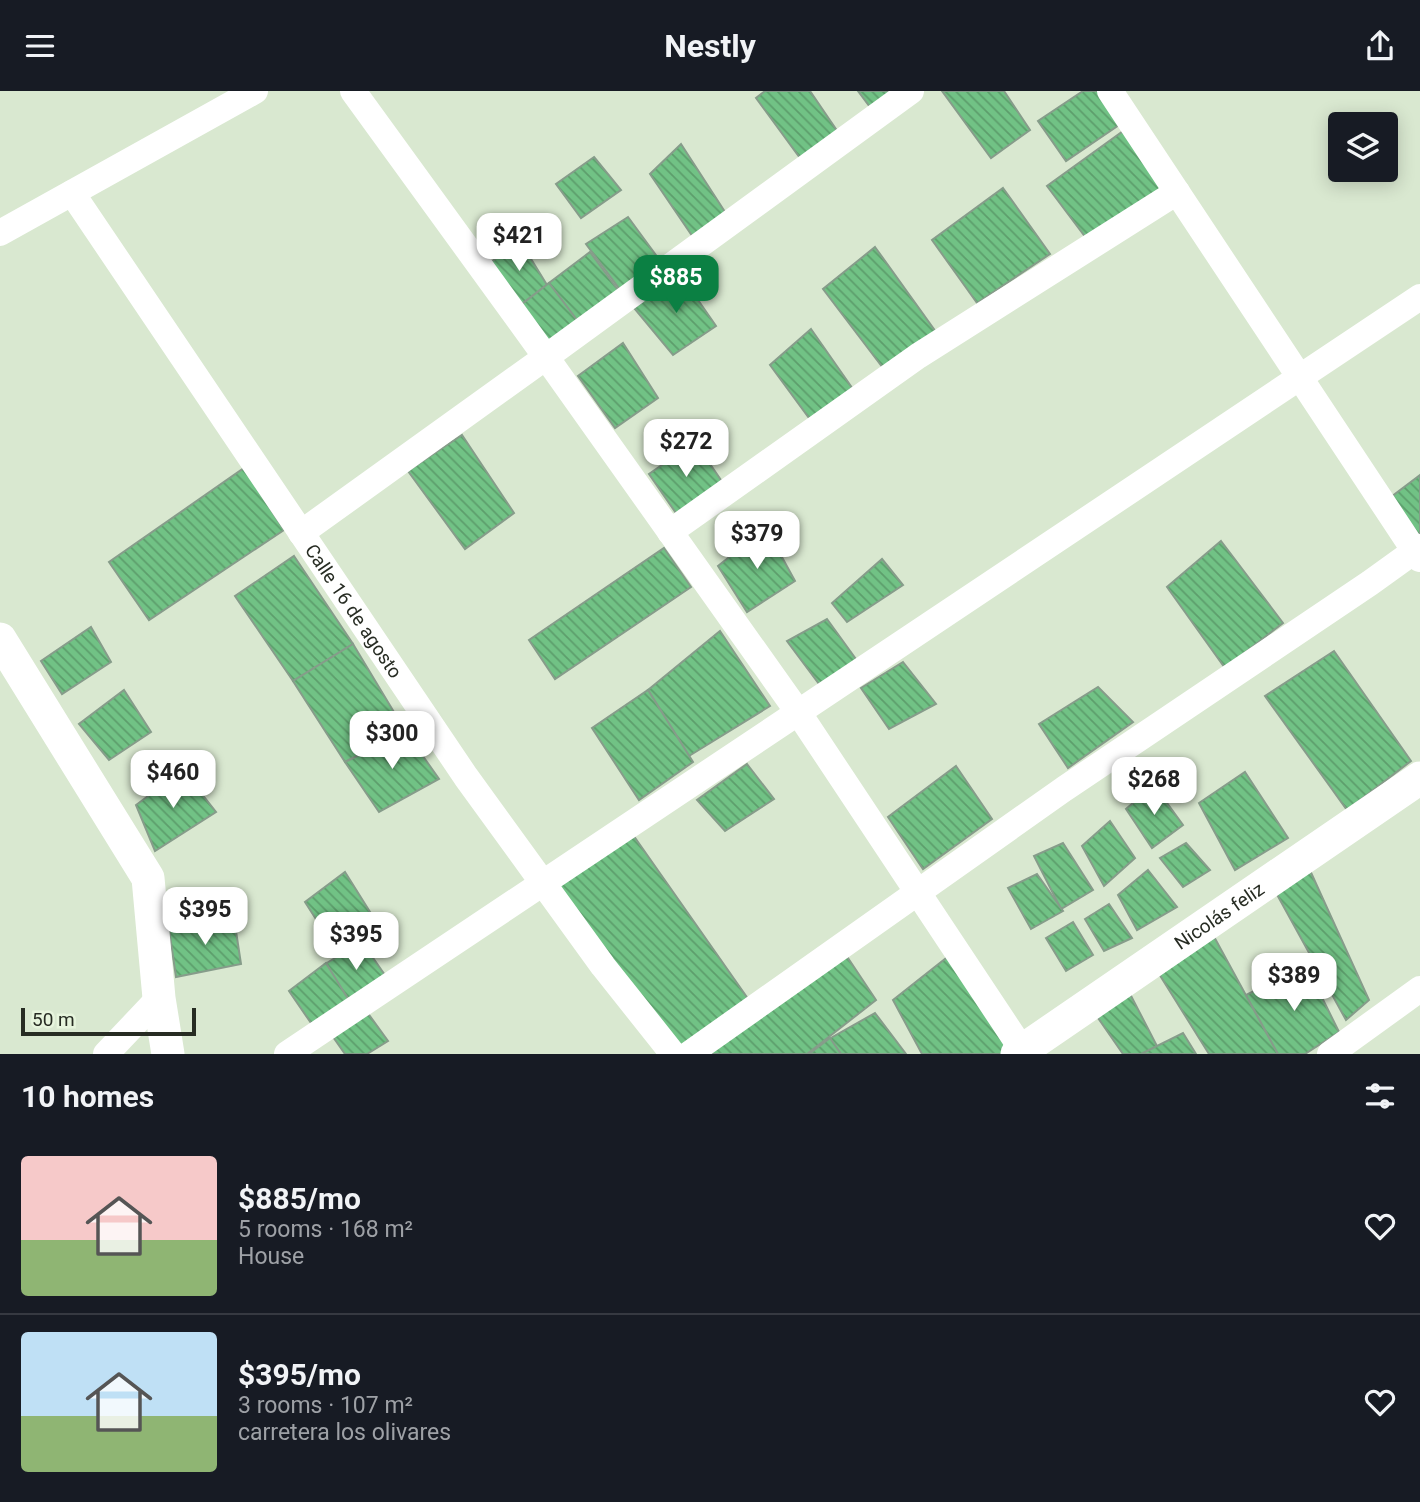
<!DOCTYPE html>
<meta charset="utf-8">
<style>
:root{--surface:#171b24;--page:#20242c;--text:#f1f3f6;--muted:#9ea1a6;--line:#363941;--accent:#0b8043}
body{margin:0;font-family:Roboto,sans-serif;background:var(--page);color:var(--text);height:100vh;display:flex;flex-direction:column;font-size:26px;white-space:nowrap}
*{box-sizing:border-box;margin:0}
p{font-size:23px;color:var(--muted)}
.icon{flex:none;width:38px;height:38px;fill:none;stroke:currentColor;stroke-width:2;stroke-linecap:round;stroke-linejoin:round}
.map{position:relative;height:963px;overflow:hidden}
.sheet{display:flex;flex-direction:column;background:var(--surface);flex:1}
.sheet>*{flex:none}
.tools{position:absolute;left:1328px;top:21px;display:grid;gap:14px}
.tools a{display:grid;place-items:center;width:70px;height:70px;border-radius:7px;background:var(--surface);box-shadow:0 4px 18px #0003;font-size:35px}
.scale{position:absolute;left:21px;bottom:18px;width:175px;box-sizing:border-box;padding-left:7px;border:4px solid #272c23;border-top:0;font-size:19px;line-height:24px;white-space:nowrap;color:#272c23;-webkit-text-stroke:5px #e7f5dd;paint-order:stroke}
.price{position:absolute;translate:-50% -60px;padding:0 16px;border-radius:14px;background:#fff;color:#222;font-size:23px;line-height:46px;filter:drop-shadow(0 2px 4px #0008)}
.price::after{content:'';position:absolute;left:50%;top:42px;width:21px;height:16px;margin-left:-10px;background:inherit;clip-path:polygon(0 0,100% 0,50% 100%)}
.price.on{background:var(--accent);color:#fff}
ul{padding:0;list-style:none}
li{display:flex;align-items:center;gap:21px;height:175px;padding:0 21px}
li+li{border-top:2px solid var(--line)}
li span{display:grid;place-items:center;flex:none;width:196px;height:140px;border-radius:7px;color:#555}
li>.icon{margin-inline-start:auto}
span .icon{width:84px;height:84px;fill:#fffc;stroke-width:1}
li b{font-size:30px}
h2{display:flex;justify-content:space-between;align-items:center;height:84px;padding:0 21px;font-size:30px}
header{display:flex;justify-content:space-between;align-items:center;height:91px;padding:0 21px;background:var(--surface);font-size:32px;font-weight:700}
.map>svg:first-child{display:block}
.building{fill:url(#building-back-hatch);stroke:#869c8a;stroke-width:2}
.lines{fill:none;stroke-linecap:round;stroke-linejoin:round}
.minor{stroke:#fff;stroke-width:26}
.major{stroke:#fff;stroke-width:33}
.labels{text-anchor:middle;stroke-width:7;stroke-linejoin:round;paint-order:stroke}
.street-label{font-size:19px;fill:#272c23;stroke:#e7f5dd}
</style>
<header><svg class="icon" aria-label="menu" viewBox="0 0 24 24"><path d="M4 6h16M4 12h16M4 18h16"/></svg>Nestly<svg class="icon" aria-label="share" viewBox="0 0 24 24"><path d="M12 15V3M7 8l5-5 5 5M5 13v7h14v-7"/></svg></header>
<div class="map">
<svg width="1420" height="963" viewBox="0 0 1420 963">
<defs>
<pattern id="building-back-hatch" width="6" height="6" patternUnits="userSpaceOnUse" patternTransform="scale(1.75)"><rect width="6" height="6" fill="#71c285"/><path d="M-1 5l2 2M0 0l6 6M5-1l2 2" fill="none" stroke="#5d9e6c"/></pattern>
</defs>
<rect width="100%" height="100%" fill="#d9e8d0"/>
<g class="building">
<path d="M765,0H810L840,44L803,71L756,7Z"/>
<path d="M858,0H898L873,20Z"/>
<path d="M942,0H1004L1030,39L991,67Z"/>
<path d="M1083,0H1101L1122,32L1066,70L1038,30Z"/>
<path d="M1126,38L1166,99L1086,147L1047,95Z"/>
<path d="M681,53L727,124L695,149L650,83Z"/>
<path d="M594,66L621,99L581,127L556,93Z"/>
<path d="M1003,97L1050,163L977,212L932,149Z"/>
<path d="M628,126L661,171L621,200L586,153Z"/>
<path d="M520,150L547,194L519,215L491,171Z"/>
<path d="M875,156L936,241L883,277L823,198Z"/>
<path d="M590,161L621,203L579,232L549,192Z"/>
<path d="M680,183L716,235L673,264L634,217Z"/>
<path d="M549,192L580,233L548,258L517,217Z"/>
<path d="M811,238L855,301L812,331L770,274Z"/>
<path d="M623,252L658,307L615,337L578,285Z"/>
<path d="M462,344L514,422L465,458L408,380Z"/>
<path d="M695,351L723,392L678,425L649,383Z"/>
<path d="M244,377L284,439L149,529L109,471Z"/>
<path d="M1420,384V446L1391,406Z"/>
<path d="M766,437L795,490L747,521L718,475Z"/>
<path d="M1221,450L1283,532L1225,577L1167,496Z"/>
<path d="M664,457L691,496L555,588L529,549Z"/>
<path d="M294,465L353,553L293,590L235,505Z"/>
<path d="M882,468L903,494L847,531L832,512Z"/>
<path d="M827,528L858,571L819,593L787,550Z"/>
<path d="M91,536L111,571L62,603L41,570Z"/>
<path d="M720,540L770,615L689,665L648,599Z"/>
<path d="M353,553L406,641L345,671L293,590Z"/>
<path d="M1334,560L1411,670L1347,719L1265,605Z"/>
<path d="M903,571L936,613L889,638L861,597Z"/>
<path d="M1098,596L1133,631L1068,677L1039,633Z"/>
<path d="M124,599L151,641L109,669L79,633Z"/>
<path d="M648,599L693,671L639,709L592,637Z"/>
<path d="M406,641L439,688L379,721L345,671Z"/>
<path d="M747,673L774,708L725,740L697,709Z"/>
<path d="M956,675L992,728L923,778L888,726Z"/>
<path d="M183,679L216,721L155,760L136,714Z"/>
<path d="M1245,681L1288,747L1235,779L1199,712Z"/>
<path d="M1154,694L1183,734L1152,757L1126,718Z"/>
<path d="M1110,730L1135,767L1104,795L1082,755Z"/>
<path d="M631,741L751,912L682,962L553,793Z"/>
<path d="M1063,752L1093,799L1061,818L1034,765Z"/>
<path d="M1186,752L1210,779L1183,796L1160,767Z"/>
<path d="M1308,775L1369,909L1346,929L1274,798Z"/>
<path d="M1148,779L1177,816L1137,839L1118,804Z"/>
<path d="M345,781L370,821L328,847L305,811Z"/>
<path d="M1037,783L1063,820L1031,838L1008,797Z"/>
<path d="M1109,813L1132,847L1104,860L1085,828Z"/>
<path d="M234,827L241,873L176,886L169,838Z"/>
<path d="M1073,831L1093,864L1066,880L1046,847Z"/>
<path d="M1212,842L1278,963H1209L1156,878Z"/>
<path d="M362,851L387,887L350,911L325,873Z"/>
<path d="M844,861L876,909L807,963H698Z"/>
<path d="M950,864L1012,957L1003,963H922L893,909Z"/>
<path d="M326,872L350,911L313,935L289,900Z"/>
<path d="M1306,874L1339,941L1305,963H1278L1246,904Z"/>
<path d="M1129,901L1157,955L1143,963H1123L1096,924Z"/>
<path d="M367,921L388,950L367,963H345L331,943Z"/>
<path d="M875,922L906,963H841L829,948Z"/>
<path d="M1183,942L1196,963H1141Z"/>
<path d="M830,947L841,963H809Z"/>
</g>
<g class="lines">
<g class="minor">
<path d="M911,0L546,266L798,621L1025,963"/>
<path d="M1110,0L1420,468"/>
<path id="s1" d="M72,102L466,686L603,875L673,963"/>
<path d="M0,142L255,0"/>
<path d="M670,441L918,265L1177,101"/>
<path d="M301,442L546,266L353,0"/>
<path d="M106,963L159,907"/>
<path d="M287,963L1420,206"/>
<path d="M689,963L1064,698L1370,492L1420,456"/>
<path d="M1330,963L1420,898"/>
</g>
<g class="major">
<path d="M0,548L148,787L159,907L168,963"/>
<path id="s2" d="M1017,963L1420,687"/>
</g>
</g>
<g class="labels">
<g class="street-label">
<text dy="7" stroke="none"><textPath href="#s1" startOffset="504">Calle 16 de agosto</textPath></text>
<text dy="7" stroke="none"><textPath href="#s2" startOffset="245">Nicolás feliz</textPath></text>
</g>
</g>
</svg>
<div class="tools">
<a><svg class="icon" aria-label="layers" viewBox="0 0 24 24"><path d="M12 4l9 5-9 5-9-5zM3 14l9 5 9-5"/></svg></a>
</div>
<div class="scale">50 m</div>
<b class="price" style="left:519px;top:182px">$421</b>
<b class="price on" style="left:676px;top:224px">$885</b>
<b class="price" style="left:686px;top:388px">$272</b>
<b class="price" style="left:757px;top:480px">$379</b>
<b class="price" style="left:392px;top:680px">$300</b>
<b class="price" style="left:173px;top:719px">$460</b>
<b class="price" style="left:1154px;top:726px">$268</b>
<b class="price" style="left:205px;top:856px">$395</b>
<b class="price" style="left:356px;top:881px">$395</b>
<b class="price" style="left:1294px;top:922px">$389</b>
</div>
<section class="sheet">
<h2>10 homes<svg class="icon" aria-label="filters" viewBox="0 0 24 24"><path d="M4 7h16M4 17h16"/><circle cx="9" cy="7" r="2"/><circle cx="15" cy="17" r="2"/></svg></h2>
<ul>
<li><span style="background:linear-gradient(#f6c9c9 60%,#8fb573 0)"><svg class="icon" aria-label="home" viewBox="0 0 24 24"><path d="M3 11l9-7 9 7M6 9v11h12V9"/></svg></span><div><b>$885/mo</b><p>5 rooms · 168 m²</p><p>House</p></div><svg class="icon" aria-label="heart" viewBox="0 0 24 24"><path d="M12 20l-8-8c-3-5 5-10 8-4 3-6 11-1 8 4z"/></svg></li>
<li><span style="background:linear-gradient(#bfe0f5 60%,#8fb573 0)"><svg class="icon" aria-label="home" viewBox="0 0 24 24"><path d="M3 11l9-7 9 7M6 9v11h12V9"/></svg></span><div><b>$395/mo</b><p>3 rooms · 107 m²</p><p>carretera los olivares</p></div><svg class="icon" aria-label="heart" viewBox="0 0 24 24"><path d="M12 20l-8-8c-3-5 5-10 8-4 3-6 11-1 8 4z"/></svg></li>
</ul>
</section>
